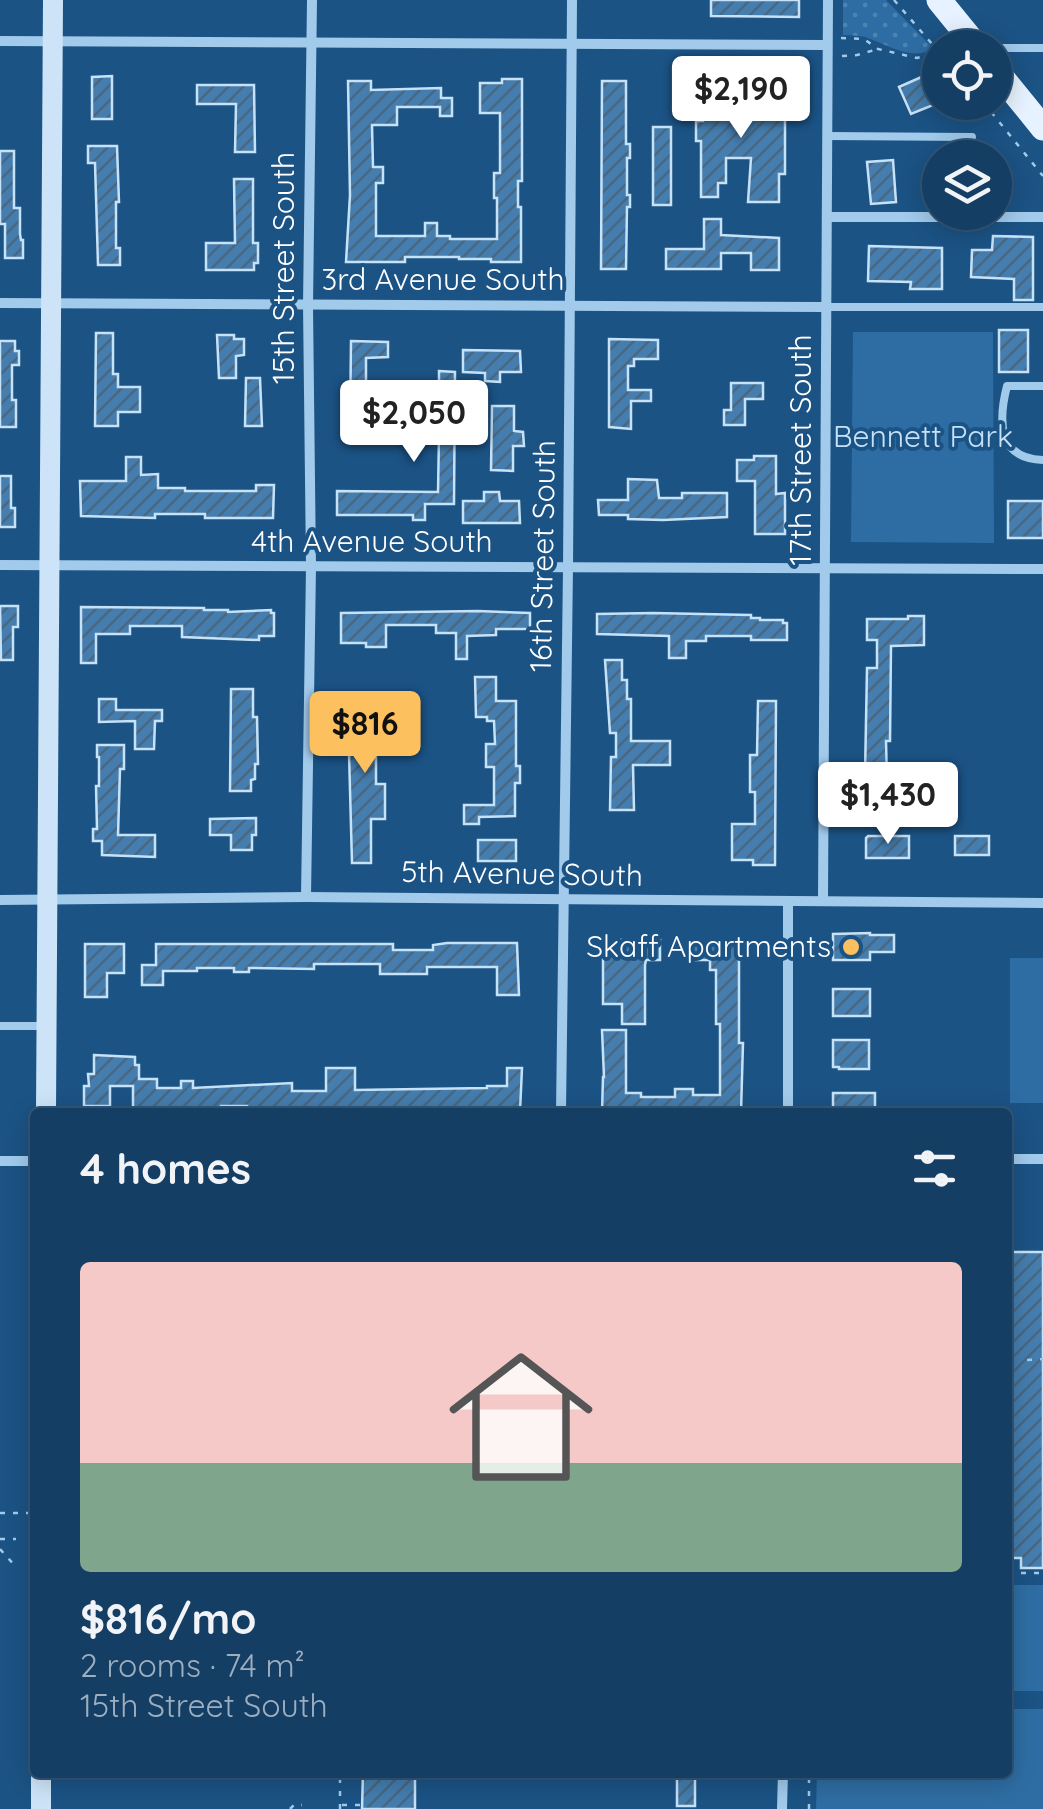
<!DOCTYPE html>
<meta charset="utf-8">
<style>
:root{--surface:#143e64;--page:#1d456a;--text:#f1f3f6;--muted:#9daebf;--line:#335778;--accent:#fdc05e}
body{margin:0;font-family:Quicksand,sans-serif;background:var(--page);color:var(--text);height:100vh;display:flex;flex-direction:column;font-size:38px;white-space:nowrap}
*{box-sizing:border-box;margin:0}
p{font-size:32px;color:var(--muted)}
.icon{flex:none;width:55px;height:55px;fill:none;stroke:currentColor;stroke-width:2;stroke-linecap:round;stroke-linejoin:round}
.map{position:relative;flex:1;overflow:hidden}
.sheet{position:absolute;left:30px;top:1108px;width:982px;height:670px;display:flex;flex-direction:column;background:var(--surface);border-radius:10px;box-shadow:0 5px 25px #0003,0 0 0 2px var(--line)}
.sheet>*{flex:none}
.tools{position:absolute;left:922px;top:30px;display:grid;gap:20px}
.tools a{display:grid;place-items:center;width:90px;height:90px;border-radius:50%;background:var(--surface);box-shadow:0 5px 25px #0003,0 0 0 2px var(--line);font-size:50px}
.price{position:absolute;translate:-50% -85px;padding:0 22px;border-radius:10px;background:#fff;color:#222;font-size:32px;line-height:65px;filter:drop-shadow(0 2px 5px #0008)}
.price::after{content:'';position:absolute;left:50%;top:60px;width:30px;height:22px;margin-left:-15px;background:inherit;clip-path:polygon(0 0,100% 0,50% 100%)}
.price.active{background:var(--accent);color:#111}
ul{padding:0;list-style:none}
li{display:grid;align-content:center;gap:20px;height:530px;padding:0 50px}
li span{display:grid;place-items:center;height:310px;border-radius:10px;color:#555}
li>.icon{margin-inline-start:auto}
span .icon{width:180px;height:180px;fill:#fffc;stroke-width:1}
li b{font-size:42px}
h2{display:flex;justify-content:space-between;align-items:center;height:120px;padding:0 50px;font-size:42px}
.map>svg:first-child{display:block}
.grass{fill:url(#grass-dots)}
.park{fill:#2e6da3}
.building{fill:url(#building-hatch);stroke:#c6e2f8;stroke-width:2.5}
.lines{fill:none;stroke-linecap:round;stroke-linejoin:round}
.path{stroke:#a1caeb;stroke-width:2.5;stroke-dasharray:5 8;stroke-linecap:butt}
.lane{stroke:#a1caeb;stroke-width:8}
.street{stroke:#a1caeb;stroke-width:10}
.secondary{stroke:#cde4f8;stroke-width:20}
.primary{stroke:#e6f2ff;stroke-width:25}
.poi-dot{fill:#fdc05e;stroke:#1b5385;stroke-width:4}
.labels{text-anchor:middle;stroke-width:8;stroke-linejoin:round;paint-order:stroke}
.street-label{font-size:30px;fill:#fff;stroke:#1b5385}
.park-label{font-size:30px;fill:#c6e2f8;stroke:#1b5385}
.poi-label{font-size:30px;fill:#fff;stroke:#1b5385;text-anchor:end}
</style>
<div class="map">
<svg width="1043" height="1809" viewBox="0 0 1043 1809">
<defs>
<pattern id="grass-dots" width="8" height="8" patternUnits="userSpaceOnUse" patternTransform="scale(2.5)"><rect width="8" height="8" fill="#2e6da3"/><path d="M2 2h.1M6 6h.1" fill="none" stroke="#4d83b1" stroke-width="1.8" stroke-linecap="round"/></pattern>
<pattern id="building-hatch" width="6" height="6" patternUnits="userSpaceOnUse" patternTransform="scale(2.5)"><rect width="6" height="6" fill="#447dae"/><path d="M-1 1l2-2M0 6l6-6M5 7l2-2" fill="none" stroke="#486782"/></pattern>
</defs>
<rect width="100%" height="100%" fill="#1b5385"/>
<path class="grass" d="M843,0H886L930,45L932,50C910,60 888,45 868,38C860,35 851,36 843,35Z"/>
<g class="park">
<path d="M853,332H993L994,543L851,542Z"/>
<rect x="1010" y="958" width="33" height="145"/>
<rect x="1008" y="1585" width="35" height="106"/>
<path d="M1008,1709H1043V1809H816L817,1773L1008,1772Z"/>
</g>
<g class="building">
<path d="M711,0H799V17L711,16Z"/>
<path d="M926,75L938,103L911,114L899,87Z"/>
<path d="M112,76V119H92V77Z"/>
<path d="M502,79H522V181H518V207H521V262H491V259H459V257H405V262H346L350,195L348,81H371V90L441,88V98H452V116H440V107H397V125H372L373,167H383V183H376V236H425V223H437V236H450V239H497V198H494V173H500V113H480V83H502Z"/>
<path d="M602,81H626V144H630V158H627V195H630V207H627L626,269H601Z"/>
<path d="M743,84H759V116H785V174H779V202H748L751,158H726V183H718V197H701V141H696V121H703V88Z"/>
<path d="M197,85H254L255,152H235L236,104H197Z"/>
<rect x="653" y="127" width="18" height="78"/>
<path d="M88,146H117L119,202H116V248H120V265H98L95,163H88Z"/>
<path d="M0,151H14V208H20V234L21,240H23V258H5V224H0Z"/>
<path d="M893,160L896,202L871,204L867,162Z"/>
<path d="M234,179H253V243H258V263H254V270H206V243H235Z"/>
<path d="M704,219H721V235L779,238V270H751V253H721V269H666V249H704Z"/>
<path d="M993,236L1033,237V300H1014V279L971,277L972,250H992Z"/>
<path d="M869,246L942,248V289H910L911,282L868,281Z"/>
<rect x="999" y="330" width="29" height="42"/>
<path d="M96,333H113V374H118V387H140V412H118V426H95Z"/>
<path d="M217,335H234V339H244V355L236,356V378H219Z"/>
<path d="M609,339L658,340V359H634V366H628V390H651V401H631V429L609,427Z"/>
<path d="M0,341H15V351H19V365H12V400H16V427H0Z"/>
<path d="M351,341L388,342V357L366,358V407H372L373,426H365V428H350Z"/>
<path d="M463,350L520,351L521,372H500V382L485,381V373L463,372Z"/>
<path d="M439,371L455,372L454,504H425V520H413V515H337V491L438,492L439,435H389V419H439Z"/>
<path d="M246,378H260L262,426H245Z"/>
<path d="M731,383H763V399H745V425H724V410H731Z"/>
<path d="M492,406H514V431L523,432L524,446H513V471L491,470Z"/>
<path d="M754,456H776V494L785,493V534H755V481H737V460H754Z"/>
<path d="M126,457H141V475L158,474V488H185V491H256V485H274L273,518H205V514H155V518L81,516L80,481H126Z"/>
<path d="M0,476H11V508H15V527H0Z"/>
<path d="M628,479L657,480L659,498H682V493H727V517L663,520L628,519V515H599L598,500H628Z"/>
<path d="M484,492H499L500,501H519L520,523H463V501H484Z"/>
<rect x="1008" y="501" width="35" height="37"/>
<path d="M0,606H18V627H13V660H1Z"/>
<path d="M81,607L204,608V610H228V612L271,610V613H274V636H259V640L182,637V626H130V634H96V663H81Z"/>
<path d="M478,611L530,613V629H496V635L467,636V659H456V633H436V625H386V647H366V643H341V613Z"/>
<path d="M653,613L751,615V618H760V620H783V623H787V640H751V636H706V641H686V658H669V636L597,634V614Z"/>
<path d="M908,616H924V645L891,646L890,741H886L888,821L868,824L865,776L867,668H877V640H867V619H908Z"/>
<path d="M605,660H622V680H627V699H631V741H670V765H633L634,810H610L611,757H616V733H610Z"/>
<path d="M475,677H496V701H516V766H520V783H515V816L479,817V824H464V805H494V767H486V744H495L494,721H487V717H476Z"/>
<path d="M231,689H253V717H257L258,764H255V779L251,780V791H230Z"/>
<path d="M351,698H368V707H371V711H387V737H376V784H385V819H371V863H352L349,753Z"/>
<path d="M99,699H116V710H162V721H155L154,749H135V721L99,722Z"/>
<path d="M758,701H776L775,865H753V860H732V824H755V792H750V755H757Z"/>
<path d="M97,745H124V769H120L118,835H155V857L102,855V841H93V829H97L96,786H99V757H97Z"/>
<path d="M256,818V835H252V850H231V835H210V819Z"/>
<path d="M868,836H909V858H866V838Z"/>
<rect x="955" y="836" width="34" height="19"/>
<rect x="478" y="840" width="38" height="21"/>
<path d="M870,933V935H894V952H870V960H833V934Z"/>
<path d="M621,940H660V960H646L645,965V1024H622V1004H603V943H621Z"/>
<path d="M690,942L742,945V959H739V1043H743L741,1112H602L603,1077H604L602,1030H626V1093H641V1097H675V1089H693V1095H720V1024H716V970H710V960H690Z"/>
<path d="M447,943H517L519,995H497V967H427V974H380V964H314V969L249,968V972H234V968H197V971H163V985H142V965H156V944H393V950H433V945Z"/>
<path d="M85,944H124V973H107V997H85Z"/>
<rect x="833" y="989" width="37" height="27"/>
<path d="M833,1040H869V1069H839V1067H833Z"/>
<path d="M94,1055L135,1057V1065H139V1079H157V1088H181V1081H193V1088L292,1083V1091H326V1068H355V1090L487,1088V1086H507V1068H522L520,1112H247V1106H221V1111L133,1110V1086H110V1106H84V1086H89L88,1074H94Z"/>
<rect x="833" y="1093" width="42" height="19"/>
<path d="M1008,1252H1043V1568H1021V1558H1008Z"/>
<path d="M363,1772H415V1809H362Z"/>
<rect x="677" y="1774" width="18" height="32"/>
</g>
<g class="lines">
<g class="path">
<path d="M894,0L939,52"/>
<path d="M841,38L864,39L878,49L917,58L939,52"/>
<path d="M842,56L857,55L878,49"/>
<path d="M983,102L1043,176"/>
<path d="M1011,1237V1252"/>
<path d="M1027,1360L1043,1359"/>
<path d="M0,1513H35"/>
<path d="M0,1539H16"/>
<path d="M0,1549L16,1567"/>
<path d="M1008,1573H1043"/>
<path d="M109,1772V1775"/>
<path d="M226,1776V1772"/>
<path d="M342,1805H362"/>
<path d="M290,1809L294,1805H302"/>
<path d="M340,1809V1772"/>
<path d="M809,1809V1772"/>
</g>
<g class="lane">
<path d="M995,48H1043"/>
<path d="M827,136L972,137"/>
<path d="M826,307H1043"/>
<path d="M1043,386H1007C998,421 998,459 1043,460"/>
<path d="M0,1026H45"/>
</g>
<g class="street">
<path d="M0,41L827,45"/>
<path d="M827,217H1043"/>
<path d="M0,303L826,307"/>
<path d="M0,565L1043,569"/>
<path d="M306,897L311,567L308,305L312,0"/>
<path d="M0,900L306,897L1043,903"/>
<path d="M823,901L828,0"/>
<path d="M561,1112L568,568L572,0"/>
<path d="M788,1112V902"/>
<path d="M1008,1159H1043"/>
<path d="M0,1161H35"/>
<path d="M782,1809L783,1772"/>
</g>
<g class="secondary">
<path d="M46,1112L53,0"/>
<path d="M41,1809V1772"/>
</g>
<g class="primary">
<path d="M939,0L978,48"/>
<path d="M995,69L1043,128"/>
</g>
</g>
<circle class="poi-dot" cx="851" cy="947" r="10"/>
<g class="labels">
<g class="street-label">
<text transform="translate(284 268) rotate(-90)" y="10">15th Street South</text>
<text x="443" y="290">3rd Avenue South</text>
<text transform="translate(801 450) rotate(-90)" y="10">17th Street South</text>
<text x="372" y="552">4th Avenue South</text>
<text transform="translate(543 556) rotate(-89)" y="10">16th Street South</text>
<text transform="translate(522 874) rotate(1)" y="10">5th Avenue South</text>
</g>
<g class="park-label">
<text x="923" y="447">Bennett Park</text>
</g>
<g class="poi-label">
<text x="831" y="957">Skaff Apartments</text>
</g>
</g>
</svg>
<div class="tools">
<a><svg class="icon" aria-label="locate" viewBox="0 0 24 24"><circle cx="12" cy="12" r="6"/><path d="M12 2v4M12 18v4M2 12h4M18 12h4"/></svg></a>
<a><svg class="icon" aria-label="layers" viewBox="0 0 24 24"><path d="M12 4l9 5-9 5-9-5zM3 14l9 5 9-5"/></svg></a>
</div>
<b class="price" style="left:741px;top:141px">$2,190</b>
<b class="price" style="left:414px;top:465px">$2,050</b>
<b class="price active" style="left:365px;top:776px">$816</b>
<b class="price" style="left:888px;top:847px">$1,430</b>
<section class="sheet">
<h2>4 homes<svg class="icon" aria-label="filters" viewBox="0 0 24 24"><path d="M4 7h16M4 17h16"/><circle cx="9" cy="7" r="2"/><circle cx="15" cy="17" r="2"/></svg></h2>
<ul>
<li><span style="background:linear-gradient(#f6c9c9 65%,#7fa58c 0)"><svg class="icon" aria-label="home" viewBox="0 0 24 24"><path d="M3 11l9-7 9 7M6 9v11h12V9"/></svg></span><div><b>$816/mo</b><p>2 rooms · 74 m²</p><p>15th Street South</p></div></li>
</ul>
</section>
</div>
